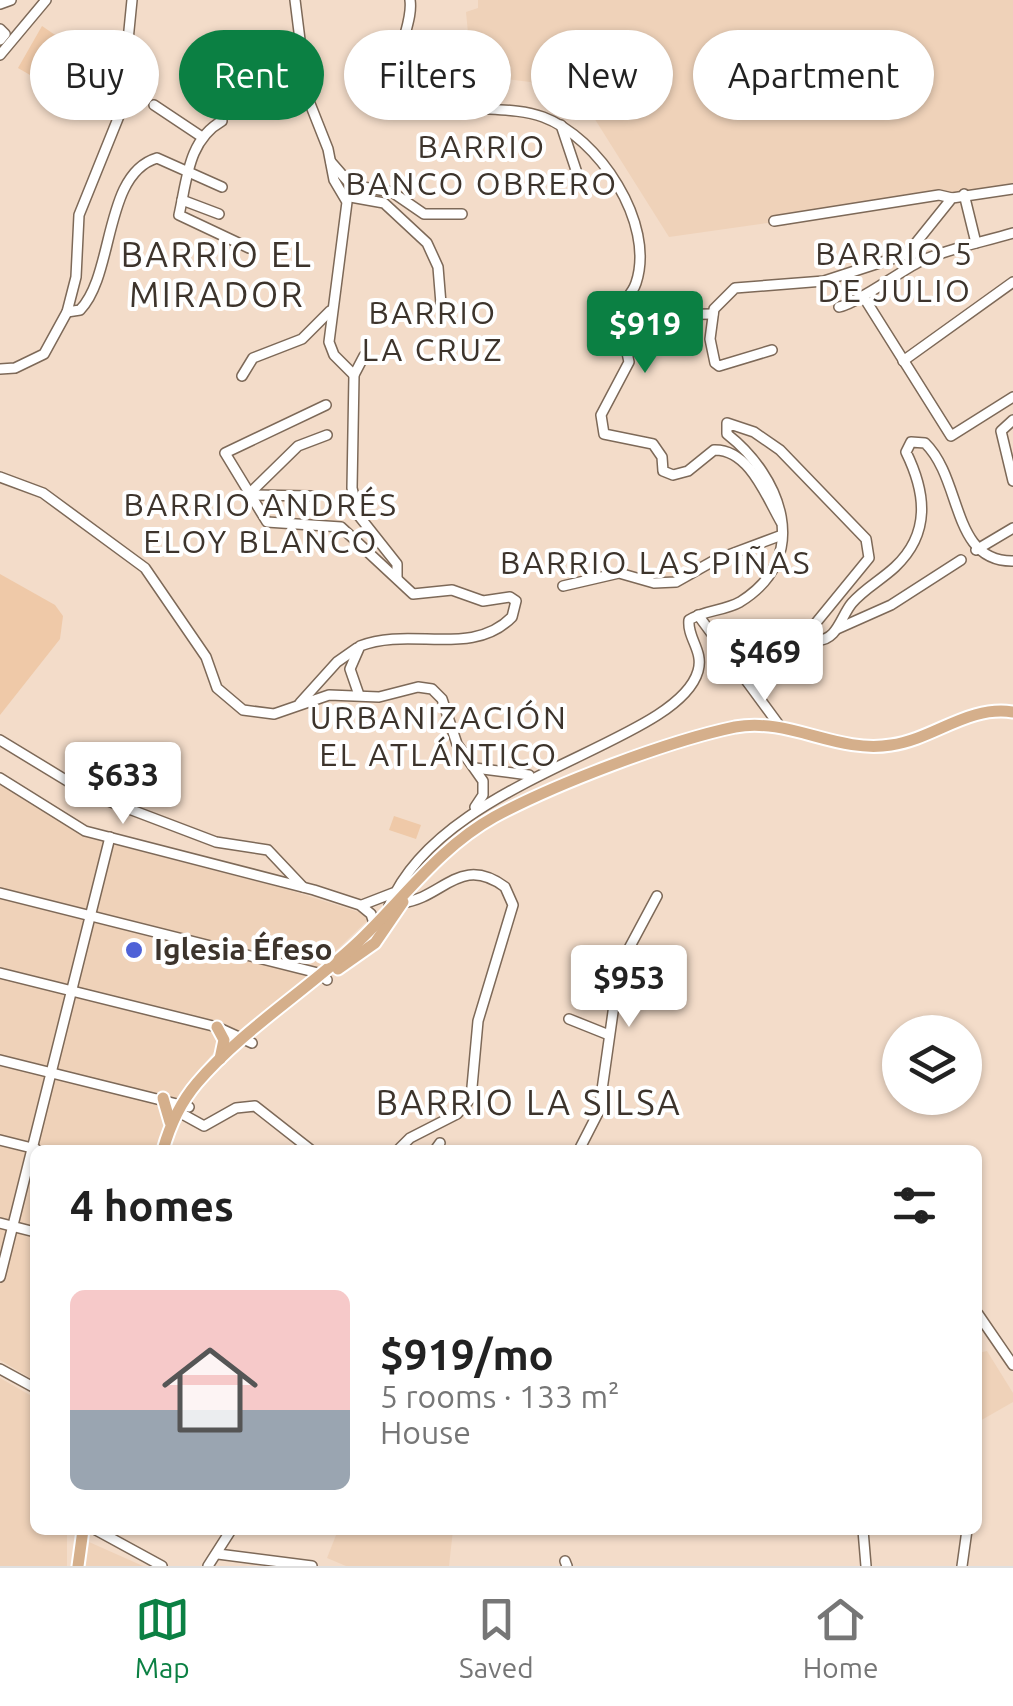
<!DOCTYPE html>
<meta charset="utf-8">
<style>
:root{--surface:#fff;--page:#f2f2f2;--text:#222;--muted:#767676;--line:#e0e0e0;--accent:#0b8043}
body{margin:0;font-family:Ubuntu,sans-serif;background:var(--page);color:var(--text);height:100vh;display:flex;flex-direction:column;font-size:38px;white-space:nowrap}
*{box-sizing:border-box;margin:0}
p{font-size:32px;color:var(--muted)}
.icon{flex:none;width:55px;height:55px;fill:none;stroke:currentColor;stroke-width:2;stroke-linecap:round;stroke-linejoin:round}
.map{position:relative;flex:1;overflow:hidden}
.side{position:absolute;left:30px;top:1145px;width:952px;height:390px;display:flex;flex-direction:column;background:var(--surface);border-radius:15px;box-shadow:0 2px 8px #0004}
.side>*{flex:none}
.top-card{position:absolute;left:30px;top:30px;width:955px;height:90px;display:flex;gap:20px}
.controls{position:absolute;left:882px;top:1015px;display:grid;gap:20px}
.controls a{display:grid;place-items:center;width:100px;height:100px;border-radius:50%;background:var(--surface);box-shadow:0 2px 8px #0004;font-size:50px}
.price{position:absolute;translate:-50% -85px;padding:0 22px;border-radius:10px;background:#fff;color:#222;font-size:32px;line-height:65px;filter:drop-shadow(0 2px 5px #0008)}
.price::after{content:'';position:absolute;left:50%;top:60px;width:30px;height:22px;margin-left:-15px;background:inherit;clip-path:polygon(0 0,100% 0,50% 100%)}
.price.selected{background:var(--accent);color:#fff}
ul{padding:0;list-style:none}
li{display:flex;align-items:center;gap:30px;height:250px;padding:0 40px}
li+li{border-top:2px solid var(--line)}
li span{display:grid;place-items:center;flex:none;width:280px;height:200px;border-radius:15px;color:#555}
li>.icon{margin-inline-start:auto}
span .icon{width:120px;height:120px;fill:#fffc;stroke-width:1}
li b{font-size:42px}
h2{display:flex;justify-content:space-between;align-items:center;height:120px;padding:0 40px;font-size:42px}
.pill{padding:0 35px;border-radius:45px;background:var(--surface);box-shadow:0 2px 8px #0004;font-size:35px;line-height:90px}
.pill.selected{background:var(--accent);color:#fff}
.tab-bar{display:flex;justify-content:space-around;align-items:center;height:140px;border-top:2px solid var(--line);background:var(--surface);font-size:28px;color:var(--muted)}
.tab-bar a{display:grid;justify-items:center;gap:5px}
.tab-bar .selected{color:var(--accent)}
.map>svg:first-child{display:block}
.built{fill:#efd2b9}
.green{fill:#efc9a8}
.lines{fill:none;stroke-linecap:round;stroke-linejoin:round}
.minor-casing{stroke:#7d6958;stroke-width:12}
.major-casing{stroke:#fff;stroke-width:15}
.minor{stroke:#fff;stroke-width:9}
.major{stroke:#d5af8b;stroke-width:11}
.poi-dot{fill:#4f62d7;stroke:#fff;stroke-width:4}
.labels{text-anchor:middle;stroke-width:8;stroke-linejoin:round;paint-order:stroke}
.poi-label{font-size:30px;font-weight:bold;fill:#3d342c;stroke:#fff;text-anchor:start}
.neighbourhood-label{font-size:32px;letter-spacing:2.5px;fill:#3d342c;stroke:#fff}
.quarter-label{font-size:35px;letter-spacing:2.5px;fill:#3d342c;stroke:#fff}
</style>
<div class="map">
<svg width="1013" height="1566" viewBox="0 0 1013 1566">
<rect width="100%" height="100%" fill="#f3dcc9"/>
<g class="built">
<path d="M478,0H1013V188L669,237L591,113L530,82L472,75L466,12L478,8Z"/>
<path d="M0,784L85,837L286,889L365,914L368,920L259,1024L214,1052L181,1093L159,1150H35V1381L0,1360Z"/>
<path d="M987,1351L1013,1393V1402L978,1422V1353Z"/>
<path d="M0,1378L35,1398V1530H67V1566H0Z"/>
<path d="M338,1530H453L449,1566H346L327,1558Z"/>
<path d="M89,1542L143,1566H86Z"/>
</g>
<g class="green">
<path d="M42,26L99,65L80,104L18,68Z"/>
<path d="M0,574L55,605L63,616L60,639L0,715Z"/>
<path d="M394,816L421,825L416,839L389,830Z"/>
</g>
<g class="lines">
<g class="minor-casing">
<g id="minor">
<path d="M295,0L307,96L328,149L334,180L347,202L329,342L334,355L354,375"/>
<path d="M410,0C414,26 389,56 408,81C438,121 500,101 543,117C598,137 656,223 636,283C631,298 613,311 602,323L626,348L629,362L601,415L604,434L653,444L662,457L663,471L673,475L688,471L714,450C749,449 766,496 781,522"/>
<path d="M0,4L11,0"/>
<path d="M0,29L5,34L0,40"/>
<path d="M0,55L46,0"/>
<path d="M154,105L202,137"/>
<path d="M222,121C188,140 187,180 179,215L249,248"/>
<path d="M561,125L581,185"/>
<path d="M331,162L351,185L392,192L424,214H462"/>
<path d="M964,194L976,243"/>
<path d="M345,196L384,203L427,243L438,267L441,304"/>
<path d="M182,200L219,214"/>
<path d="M774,221L939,195L952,198"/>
<path d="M863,296L951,436L1013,397"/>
<path d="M839,307C858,303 897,273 921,261C950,248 983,242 1013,233"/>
<path d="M67,312L80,310C115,274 103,174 157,158L222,187"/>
<path d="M648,315L713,314"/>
<path d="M772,350L719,366L715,363L710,339L714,309L735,288L824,281L907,254L952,198L1013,189"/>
<path d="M364,356L354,375L352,488L359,516L397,564V577"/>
<path d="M903,361L1013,282"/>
<path d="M0,369L15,368L44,354L67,312L76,277L79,215L121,111L132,0"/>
<path d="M242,376L253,358L302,339L330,311"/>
<path d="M326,405L225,453L267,522L341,527L413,594L452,590L483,601L510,597L516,601L512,617C472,658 410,626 360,646L350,669L359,695"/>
<path d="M1013,420L1001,431L1013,481"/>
<path d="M0,477L43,493L145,568L206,657L217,688L243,710L274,714L329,695L379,697L418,687L432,689L442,699L457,744L483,781V795L475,807"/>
<path d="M251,492L298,446L327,435"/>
<path d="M253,495L311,496"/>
<path d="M976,550L1013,528"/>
<path d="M563,586L619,573L654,583L676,582L715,560L782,535"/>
<path d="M698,615L779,725"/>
<path d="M837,629L891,605L961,560"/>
<path d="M300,703L337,662L357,648"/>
<path d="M0,740L87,793L216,842L268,850L303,887"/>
<path d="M475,768L529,775"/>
<path d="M0,778L85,831L314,890L360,905L371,914L375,926"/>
<path d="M0,893L322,974L327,980"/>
<path d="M362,905L393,893"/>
<path d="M389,906C443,776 677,745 698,671C704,651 687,638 689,620C704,610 724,611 740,602C813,557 781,476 727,434V423L754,432L780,450L866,539L869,558L815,624L817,640C837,641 841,616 852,603C864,589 881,580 895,567C931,533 926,493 906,452L911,442L925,443C963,480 951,562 1013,561"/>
<path d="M0,973L217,1027L252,1043"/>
<path d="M569,1019L609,1035"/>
<path d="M0,1060L189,1107"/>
<path d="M184,1115L204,1126L236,1108L255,1106L311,1150"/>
<path d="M0,1140L36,1149"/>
<path d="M398,1150L410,1138L457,1114L471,1098L478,1021L513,905L505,887C460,854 443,898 402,903"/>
<path d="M435,1150L440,1143"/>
<path d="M579,1150L599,1111L614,1005L626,954L657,896"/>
<path d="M0,1223L35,1232"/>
<path d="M0,1277L110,837"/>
<path d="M978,1314L1013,1365"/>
<path d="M0,1369L35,1388"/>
<path d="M96,1530L162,1566"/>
<path d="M863,1530L866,1566"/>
<path d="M218,1554L312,1566"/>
<path d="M565,1561L567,1566"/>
<path d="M208,1566L231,1530"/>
<path d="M962,1566L967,1530"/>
</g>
</g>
<g class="major-casing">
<g id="major">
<path d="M338,969L375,943L403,902"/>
<path d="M217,1027L224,1040L220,1059"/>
<path d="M163,1098L170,1122"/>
<path d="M163,1150C170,1125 180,1103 197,1083C240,1032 307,990 356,944C403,900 437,849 494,817C555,784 668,741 735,727C790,717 837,754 891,745C934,739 968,705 1013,712"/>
<path d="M78,1566L83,1530"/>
</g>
</g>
<use href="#minor" class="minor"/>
<use href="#major" class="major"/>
</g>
<circle class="poi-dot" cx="134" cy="950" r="10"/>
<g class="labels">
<g class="poi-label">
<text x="154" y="960">Iglesia Éfeso</text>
</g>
<g class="neighbourhood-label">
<text x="482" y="158">BARRIO<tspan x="482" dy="37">BANCO OBRERO</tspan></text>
<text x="895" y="265">BARRIO 5<tspan x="895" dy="37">DE JULIO</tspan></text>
<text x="433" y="324">BARRIO<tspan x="433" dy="37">LA CRUZ</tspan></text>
<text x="261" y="516">BARRIO ANDRÉS<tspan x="261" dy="37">ELOY BLANCO</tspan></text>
<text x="656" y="574">BARRIO LAS PIÑAS</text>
<text x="439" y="729">URBANIZACIÓN<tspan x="439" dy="37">EL ATLÁNTICO</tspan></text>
</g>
<g class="quarter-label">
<text x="217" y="267">BARRIO EL<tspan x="217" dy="40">MIRADOR</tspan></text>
<text x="529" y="1115">BARRIO LA SILSA</text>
</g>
</g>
</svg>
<div class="controls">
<a><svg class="icon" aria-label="layers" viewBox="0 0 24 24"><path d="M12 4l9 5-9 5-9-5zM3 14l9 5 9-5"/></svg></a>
</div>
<b class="price selected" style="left:645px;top:376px">$919</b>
<b class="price" style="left:765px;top:704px">$469</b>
<b class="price" style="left:123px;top:827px">$633</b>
<b class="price" style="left:629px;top:1030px">$953</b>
<div class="top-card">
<a class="pill">Buy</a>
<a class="pill selected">Rent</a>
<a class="pill">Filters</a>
<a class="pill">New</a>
<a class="pill">Apartment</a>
</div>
<section class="side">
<h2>4 homes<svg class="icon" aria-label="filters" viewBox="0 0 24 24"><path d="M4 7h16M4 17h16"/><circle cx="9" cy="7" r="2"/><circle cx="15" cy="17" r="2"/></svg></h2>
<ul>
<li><span style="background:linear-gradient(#f6c9c9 60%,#9aa5b1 0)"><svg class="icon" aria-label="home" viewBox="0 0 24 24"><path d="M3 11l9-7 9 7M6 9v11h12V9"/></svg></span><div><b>$919/mo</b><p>5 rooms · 133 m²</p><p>House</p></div></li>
</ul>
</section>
</div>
<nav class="tab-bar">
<a class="selected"><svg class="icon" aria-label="map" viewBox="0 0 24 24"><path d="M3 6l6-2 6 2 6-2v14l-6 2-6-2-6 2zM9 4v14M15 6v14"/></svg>Map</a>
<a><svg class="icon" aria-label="saved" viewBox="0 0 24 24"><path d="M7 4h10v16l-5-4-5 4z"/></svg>Saved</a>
<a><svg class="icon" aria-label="home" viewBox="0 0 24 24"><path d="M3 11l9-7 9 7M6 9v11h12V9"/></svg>Home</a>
</nav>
